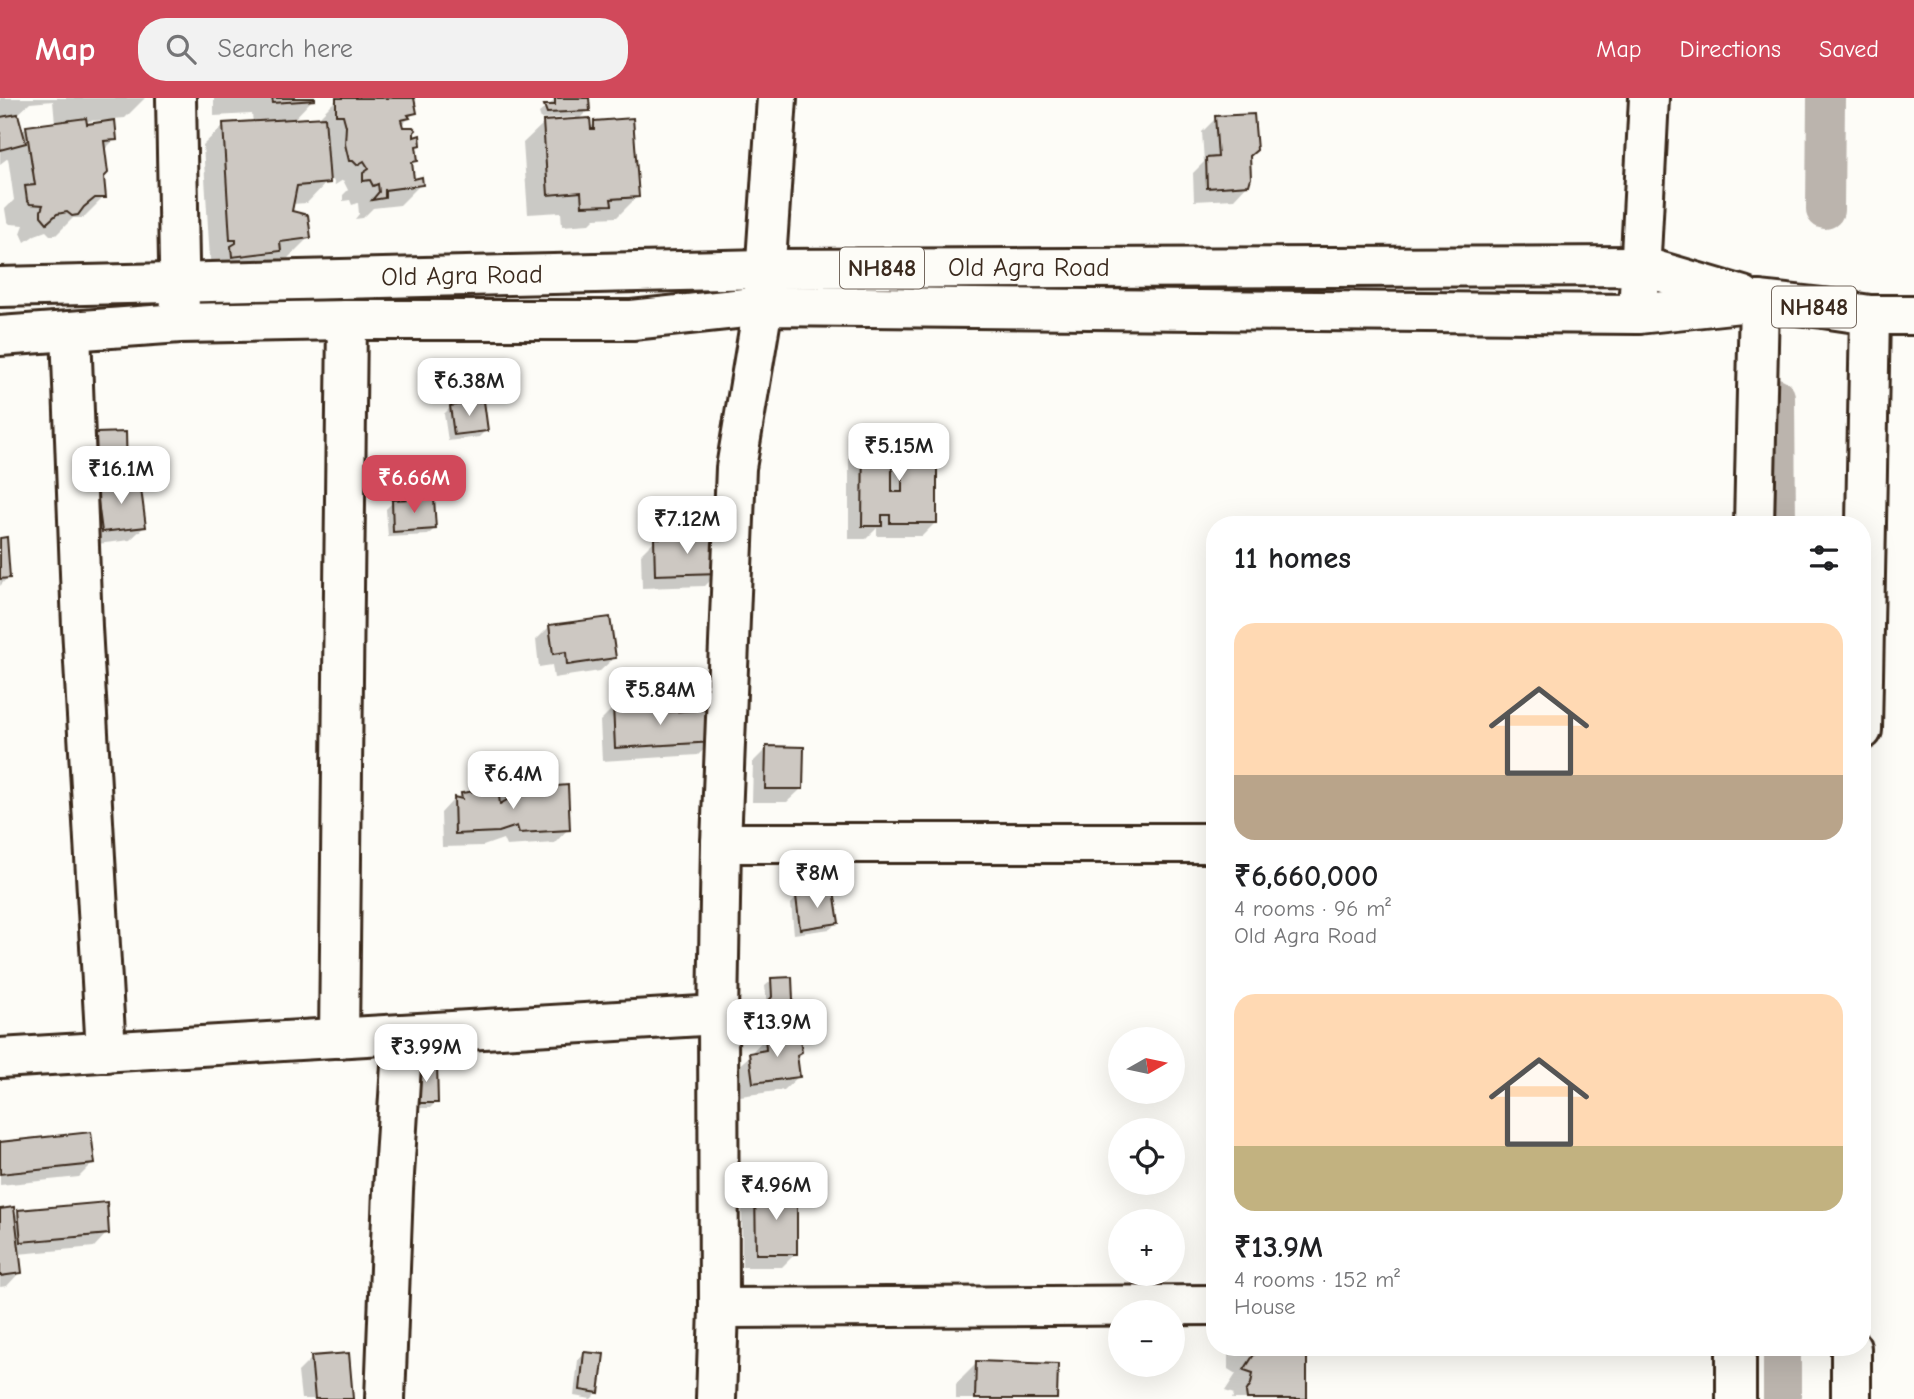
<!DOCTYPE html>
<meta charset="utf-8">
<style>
:root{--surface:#fff;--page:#f2f2f2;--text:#202124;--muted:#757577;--accent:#d1495b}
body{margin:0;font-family:"Comic Neue",sans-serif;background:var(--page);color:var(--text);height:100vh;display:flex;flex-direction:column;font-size:26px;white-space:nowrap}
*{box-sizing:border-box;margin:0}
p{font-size:23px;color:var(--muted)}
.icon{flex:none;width:38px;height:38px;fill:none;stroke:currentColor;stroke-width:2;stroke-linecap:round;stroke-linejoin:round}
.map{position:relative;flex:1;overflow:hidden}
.drawer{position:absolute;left:1206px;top:418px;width:665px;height:840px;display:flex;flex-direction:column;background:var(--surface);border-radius:28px;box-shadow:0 7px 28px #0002}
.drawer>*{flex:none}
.needle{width:46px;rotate:81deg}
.buttons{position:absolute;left:1108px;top:929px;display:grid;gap:14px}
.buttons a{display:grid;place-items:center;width:77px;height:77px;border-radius:50%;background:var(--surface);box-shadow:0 7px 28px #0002;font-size:35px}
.price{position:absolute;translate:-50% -60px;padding:0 16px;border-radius:14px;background:#fff;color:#222;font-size:23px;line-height:46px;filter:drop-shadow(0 2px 4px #0008)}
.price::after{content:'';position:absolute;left:50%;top:42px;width:21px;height:16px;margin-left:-10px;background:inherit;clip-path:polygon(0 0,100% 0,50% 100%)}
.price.current{background:var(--accent);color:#fff}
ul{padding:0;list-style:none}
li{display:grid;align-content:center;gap:14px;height:371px;padding:0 28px}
li span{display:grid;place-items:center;height:217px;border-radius:21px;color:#555}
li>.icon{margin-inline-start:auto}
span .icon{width:126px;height:126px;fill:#fffc;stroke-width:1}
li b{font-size:30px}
h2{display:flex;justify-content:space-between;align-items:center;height:84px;padding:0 28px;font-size:30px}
header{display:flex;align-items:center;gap:42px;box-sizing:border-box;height:98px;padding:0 35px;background:var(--accent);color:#fff}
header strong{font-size:33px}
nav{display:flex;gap:38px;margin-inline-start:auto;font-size:24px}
.search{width:490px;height:63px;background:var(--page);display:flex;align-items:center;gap:18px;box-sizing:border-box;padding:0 24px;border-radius:28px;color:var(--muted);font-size:26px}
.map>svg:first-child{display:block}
.shadow{fill:#0003;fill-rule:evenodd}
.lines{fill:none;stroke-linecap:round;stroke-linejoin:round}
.canal{stroke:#bbb4ad;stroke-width:38}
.building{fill:#cdc8c2;stroke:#3b2a1e;stroke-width:2}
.minor-casing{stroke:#3b2a1e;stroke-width:44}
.tertiary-casing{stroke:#3b2a1e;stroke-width:44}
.trunk-casing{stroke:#3b2a1e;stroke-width:44}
.minor{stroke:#fdfcf7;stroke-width:38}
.tertiary{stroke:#fdfcf7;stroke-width:38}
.trunk{stroke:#fdfcf7;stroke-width:38}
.labels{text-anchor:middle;stroke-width:5;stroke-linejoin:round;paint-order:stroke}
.shield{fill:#fdfcf7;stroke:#75695f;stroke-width:2}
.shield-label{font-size:24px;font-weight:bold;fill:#3b2a1e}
.street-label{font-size:26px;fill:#3b2a1e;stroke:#fdfcf7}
</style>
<header>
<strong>Map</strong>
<div class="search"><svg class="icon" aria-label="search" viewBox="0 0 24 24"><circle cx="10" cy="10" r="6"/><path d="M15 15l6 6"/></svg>Search here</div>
<nav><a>Map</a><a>Directions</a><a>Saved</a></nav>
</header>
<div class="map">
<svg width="1914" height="1301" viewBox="0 0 1914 1301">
<rect width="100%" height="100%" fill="#fdfcf7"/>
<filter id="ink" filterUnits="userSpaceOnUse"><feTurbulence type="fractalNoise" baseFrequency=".0143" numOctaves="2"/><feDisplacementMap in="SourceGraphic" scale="14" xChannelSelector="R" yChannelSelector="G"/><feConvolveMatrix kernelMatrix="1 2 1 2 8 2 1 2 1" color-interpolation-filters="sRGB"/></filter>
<g filter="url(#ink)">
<g class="shadow">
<path d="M0,0H145L125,20L113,21L115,41L103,53L104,99L83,120H73L56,137H50L46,133L35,137L25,144L21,135L24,127L10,126L7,123L5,111L14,102L8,60L0,66ZM53,3L55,26L27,29L21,35L17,17L30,5ZM110,22V24L86,28L85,23Z"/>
<path d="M214,0H314L293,22L317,21L337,1L400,0L415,14L399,30L419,46L415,51L416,63L411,69L412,83L421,86L400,107L373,110L363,120L355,121L359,116L358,105L352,107L350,102L343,103V97L348,92L343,82L335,87L333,82L328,83L307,105L291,106L290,114L309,139L288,160L270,162L259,173L216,166V162H210L203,47L224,27L253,25L252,16L214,18Z"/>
<path d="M552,0H588V12L578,22L589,31L595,25L637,99L617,119L595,120L589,126L562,128L561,114L528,116L523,45L544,25L576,22V19L541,21L539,15L554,3Z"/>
<path d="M1216,20L1248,58V86L1234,101L1194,103L1193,75L1204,64L1202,34Z"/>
<path d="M451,309L486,332L479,339L448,343L444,316Z"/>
<path d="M96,337L125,374L119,381H91L90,343Z"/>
<path d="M863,339L890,362L903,349L935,425L922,438H877V430L866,441H849V352Z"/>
<path d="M97,390L144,429L130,442L89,447L83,404Z"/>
<path d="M393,404L434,431L428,437L388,439L386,411Z"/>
<path d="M0,442L8,479L0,488Z"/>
<path d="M655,442L719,474L705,488L642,490L641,456Z"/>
<path d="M550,528L614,560L600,573L554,580L552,567L539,569L536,542Z"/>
<path d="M614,609L654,617L712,644L698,657L602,663L600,623Z"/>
<path d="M767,650L801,691L787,704H752L753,664Z"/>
<path d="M507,694L568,731L555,745L506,748L503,741L483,748L442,749L441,715L454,701L456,702L462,696L497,703Z"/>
<path d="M797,799L837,825L830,831L794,836L791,806Z"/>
<path d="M772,882L792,926L786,932L755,934L754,922L767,908L765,888Z"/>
<path d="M765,940L795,958L798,979L784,992L740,998L736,970L752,956V954Z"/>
<path d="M410,974L436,1004L430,1010H410Z"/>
<path d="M0,1045L93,1065L79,1079L0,1087Z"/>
<path d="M755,1095L796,1155L782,1169H742V1109Z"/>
<path d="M0,1113L13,1119L19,1114L107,1135L94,1149L18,1156L20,1174L7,1188L0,1189Z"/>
<path d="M1234,1250H1306L1305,1301H1232L1234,1296L1225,1293L1236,1276L1228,1271V1256Z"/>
<path d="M585,1256L598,1294L591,1301L574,1298L578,1262Z"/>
<path d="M312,1260L351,1301H301L298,1274Z"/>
<path d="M977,1265L1056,1301H956V1286Z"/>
</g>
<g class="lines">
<g class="canal">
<path d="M1825,112L1826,0"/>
<path d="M1776,299L1777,427"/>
<path d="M1782,1250V1301"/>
</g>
</g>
<g class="building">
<path d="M272,0H315V2L273,5Z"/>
<path d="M336,0H414L417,15L408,17L410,20L401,22L403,29H413L416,32L414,34V39L420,37L421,47L416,48L418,63L412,64L414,81L422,79L423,87L385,92V100L372,102L379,94L378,86L373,88L370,82L363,83V75L369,71L364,63L357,67L353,63H349L345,46L346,28L343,17H336Z"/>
<path d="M589,0L590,13L547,15L544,7H555V0Z"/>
<path d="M18,16L26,45L0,52V19Z"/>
<path d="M1254,16L1257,52L1250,58L1251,80L1249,87L1207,90L1206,60L1218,59L1215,18Z"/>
<path d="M325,19L330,85L297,88L292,113L308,117L311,140L280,144L281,153L232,159L231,148L236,145V142H230L223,25Z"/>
<path d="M86,20L87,26L115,22L117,42L104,43L108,75L104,79L106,100H95L84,109L78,117L72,118L67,114L57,116L47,125L41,118V113L43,107L30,106L27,102L25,88L35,87L26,28Z"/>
<path d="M590,20L591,31H594V23L633,20L639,99L611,101L612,107L582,108L581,94L548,97L543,23Z"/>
<path d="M484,303L488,333L454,337L450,308Z"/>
<path d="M126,334L127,375H97L96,335Z"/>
<path d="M863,337H892V394H902V347H937V425H890V417H882V428H862Z"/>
<path d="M140,383L146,429L102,434L96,388Z"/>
<path d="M434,400L436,431L393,434L392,402Z"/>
<path d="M7,439L10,480L0,481V440Z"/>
<path d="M719,439L720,475L655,477L654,440Z"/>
<path d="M610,519L616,560L567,567L566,554L553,556L549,527Z"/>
<path d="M647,605L655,615L712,611L714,644L615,650L613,607Z"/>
<path d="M766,648L804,649L803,691H765Z"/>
<path d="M568,687L570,732L519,735L517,728L499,734L455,736L454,699L462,701L461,695L498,690L500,706L507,702L506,692Z"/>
<path d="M834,792L839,825L800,831L796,798Z"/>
<path d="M792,879L794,926L761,928L760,913L772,899L771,880Z"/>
<path d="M799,934L802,954L797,957L800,979L753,985L749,955L766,952L765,938Z"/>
<path d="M415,966H437L438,1005H416Z"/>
<path d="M91,1034L95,1066L0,1076V1044Z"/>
<path d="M755,1093H797V1156H756Z"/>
<path d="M107,1104L109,1136L21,1144L18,1112Z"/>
<path d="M14,1109L22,1175L0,1178V1111Z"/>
<path d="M1248,1250H1307V1301H1247L1246,1294L1251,1286L1253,1275L1244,1272L1255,1255Z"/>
<path d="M584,1254L604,1256L599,1295L580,1292Z"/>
<path d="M349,1255L353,1301H315L311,1258Z"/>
<path d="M976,1263L1058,1266L1057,1301H975Z"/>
</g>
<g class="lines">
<g class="minor-casing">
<g id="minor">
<path d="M176,0L180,218"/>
<path d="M777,0L763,208L736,370L721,745L718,917L719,1210L1214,1207"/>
<path d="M71,233L82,529L106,954"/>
<path d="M1754,427L1759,203"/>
<path d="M1862,632L1870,217"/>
<path d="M721,745H1214"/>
<path d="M339,940L347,222"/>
<path d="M0,960L718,917"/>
<path d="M1736,1250V1301"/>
<path d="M385,1301L393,1092L403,936"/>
<path d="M716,1301L719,1210"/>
<path d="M1851,1301V1250"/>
</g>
</g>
<g class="tertiary-casing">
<path id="tertiary" d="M1638,216L1649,0"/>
</g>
<g class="trunk-casing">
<g id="trunk">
<path d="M0,189L765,171L1641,168L1743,198"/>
<path d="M0,238L180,225L347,222H632L763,208L1638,216L1759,203L1823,210L1870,217H1914"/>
</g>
</g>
<use href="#minor" class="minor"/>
<use href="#tertiary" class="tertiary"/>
<use href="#trunk" class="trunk"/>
</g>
</g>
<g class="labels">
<g class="shield">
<rect x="840" y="149.5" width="84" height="41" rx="5"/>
<rect x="1772" y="188.5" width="84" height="41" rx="5"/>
</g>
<g class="shield-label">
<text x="882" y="178">NH848</text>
<text x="1814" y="217">NH848</text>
</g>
<g class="street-label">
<text x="1029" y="178">Old Agra Road</text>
<text transform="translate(462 177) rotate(-1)" y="9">Old Agra Road</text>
</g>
</g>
</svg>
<div class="buttons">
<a><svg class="needle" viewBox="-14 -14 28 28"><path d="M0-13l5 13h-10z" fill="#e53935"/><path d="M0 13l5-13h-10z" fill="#757577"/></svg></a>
<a><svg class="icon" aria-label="locate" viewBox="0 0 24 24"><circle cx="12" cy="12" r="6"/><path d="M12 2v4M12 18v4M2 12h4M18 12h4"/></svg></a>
<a>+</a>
<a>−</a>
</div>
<b class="price" style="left:469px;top:320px">₹6.38M</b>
<b class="price" style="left:899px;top:385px">₹5.15M</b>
<b class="price" style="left:121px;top:408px">₹16.1M</b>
<b class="price current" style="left:414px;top:417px">₹6.66M</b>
<b class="price" style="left:687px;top:458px">₹7.12M</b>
<b class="price" style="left:660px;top:629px">₹5.84M</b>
<b class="price" style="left:513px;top:713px">₹6.4M</b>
<b class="price" style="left:817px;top:812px">₹8M</b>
<b class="price" style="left:777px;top:961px">₹13.9M</b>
<b class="price" style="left:426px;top:986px">₹3.99M</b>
<b class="price" style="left:776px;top:1124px">₹4.96M</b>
<section class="drawer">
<h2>11 homes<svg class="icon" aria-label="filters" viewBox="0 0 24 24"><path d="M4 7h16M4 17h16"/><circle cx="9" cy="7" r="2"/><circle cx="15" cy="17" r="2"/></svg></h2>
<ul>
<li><span style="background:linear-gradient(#ffd9b3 70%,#b9a48a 0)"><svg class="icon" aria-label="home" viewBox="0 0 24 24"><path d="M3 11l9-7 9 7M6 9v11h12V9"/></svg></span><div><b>₹6,660,000</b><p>4 rooms · 96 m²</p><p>Old Agra Road</p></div></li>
<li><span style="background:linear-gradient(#ffd9b3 70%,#c2b280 0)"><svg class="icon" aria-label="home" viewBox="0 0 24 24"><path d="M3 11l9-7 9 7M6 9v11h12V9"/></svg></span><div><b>₹13.9M</b><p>4 rooms · 152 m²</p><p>House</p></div></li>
</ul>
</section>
</div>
